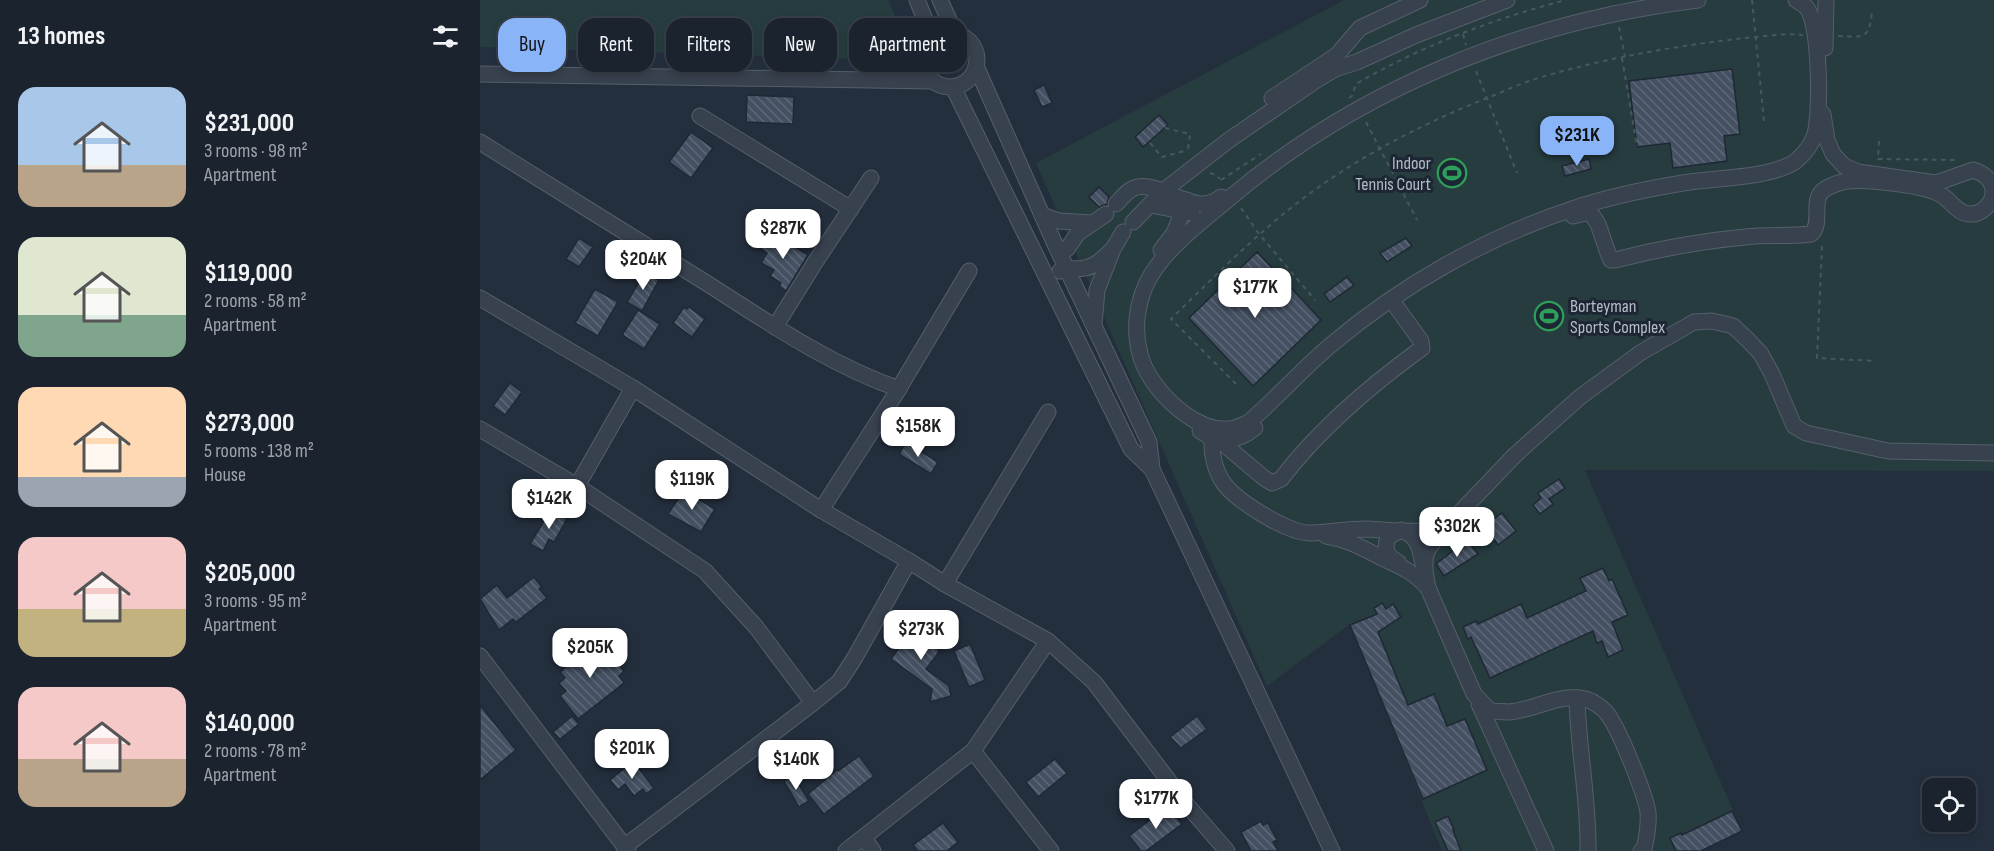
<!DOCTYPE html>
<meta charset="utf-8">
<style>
:root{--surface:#1b232e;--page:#242b36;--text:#f1f3f6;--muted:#a0a4aa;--line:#39404a;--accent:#8ab4f8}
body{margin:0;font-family:"Sofia Sans Condensed",sans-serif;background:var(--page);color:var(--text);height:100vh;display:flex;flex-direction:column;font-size:22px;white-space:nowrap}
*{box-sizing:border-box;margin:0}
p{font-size:20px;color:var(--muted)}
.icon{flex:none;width:33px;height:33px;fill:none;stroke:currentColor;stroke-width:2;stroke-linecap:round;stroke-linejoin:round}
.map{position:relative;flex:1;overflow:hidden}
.details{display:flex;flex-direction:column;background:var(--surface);width:480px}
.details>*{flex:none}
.banner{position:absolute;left:18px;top:18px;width:570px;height:54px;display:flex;gap:12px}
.controls{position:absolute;left:1442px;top:778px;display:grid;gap:12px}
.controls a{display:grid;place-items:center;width:54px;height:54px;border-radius:12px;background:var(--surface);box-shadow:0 3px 9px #0003,0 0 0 2px var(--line);font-size:30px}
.price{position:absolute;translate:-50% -51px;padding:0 14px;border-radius:12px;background:#fff;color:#222;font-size:20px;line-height:39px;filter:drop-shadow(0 2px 3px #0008)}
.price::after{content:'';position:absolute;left:50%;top:36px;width:18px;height:14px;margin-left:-9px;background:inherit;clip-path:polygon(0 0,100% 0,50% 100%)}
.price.active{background:var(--accent);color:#111}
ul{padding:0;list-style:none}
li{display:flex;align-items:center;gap:18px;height:150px;padding:0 18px}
li span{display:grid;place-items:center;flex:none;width:168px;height:120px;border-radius:18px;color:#555}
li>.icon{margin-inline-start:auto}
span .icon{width:72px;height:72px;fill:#fffc;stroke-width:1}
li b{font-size:26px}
h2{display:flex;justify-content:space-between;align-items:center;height:72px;padding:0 18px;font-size:26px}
.tag{padding:0 21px;border-radius:18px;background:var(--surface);box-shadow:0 3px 9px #0003,0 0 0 2px var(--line);font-size:21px;line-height:54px}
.tag.active{background:var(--accent);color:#111}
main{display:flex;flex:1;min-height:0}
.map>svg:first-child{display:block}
.park{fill:#263c3f}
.building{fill:url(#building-back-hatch);stroke:#1f2835;stroke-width:1.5}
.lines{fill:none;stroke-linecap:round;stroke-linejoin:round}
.minor-casing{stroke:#565f6c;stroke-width:17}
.path{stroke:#44595c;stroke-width:2;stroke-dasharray:4.5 4.5;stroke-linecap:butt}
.minor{stroke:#38414e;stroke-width:15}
.labels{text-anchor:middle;stroke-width:6;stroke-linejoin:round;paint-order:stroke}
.poi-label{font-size:18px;fill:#b4bcc9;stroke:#1d2633;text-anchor:end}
</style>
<main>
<section class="details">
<h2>13 homes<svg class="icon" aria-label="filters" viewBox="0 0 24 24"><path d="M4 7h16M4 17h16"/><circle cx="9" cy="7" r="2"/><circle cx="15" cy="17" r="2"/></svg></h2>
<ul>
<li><span style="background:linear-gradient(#a9c7e8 65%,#b9a48a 0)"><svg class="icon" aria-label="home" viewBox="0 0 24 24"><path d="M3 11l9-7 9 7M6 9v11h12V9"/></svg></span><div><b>$231,000</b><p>3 rooms · 98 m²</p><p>Apartment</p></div></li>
<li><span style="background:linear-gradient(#dfe7d0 65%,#7fa58c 0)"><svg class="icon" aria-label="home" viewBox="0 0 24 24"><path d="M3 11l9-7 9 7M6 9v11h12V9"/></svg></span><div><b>$119,000</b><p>2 rooms · 58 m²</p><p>Apartment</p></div></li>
<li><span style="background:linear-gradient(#ffd9b3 75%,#9aa5b1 0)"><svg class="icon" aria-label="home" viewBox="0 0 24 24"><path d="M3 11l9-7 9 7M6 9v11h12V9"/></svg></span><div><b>$273,000</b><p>5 rooms · 138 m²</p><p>House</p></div></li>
<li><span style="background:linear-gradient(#f6c9c9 60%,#c2b280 0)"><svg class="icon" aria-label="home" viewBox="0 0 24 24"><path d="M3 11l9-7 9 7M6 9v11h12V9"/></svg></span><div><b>$205,000</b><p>3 rooms · 95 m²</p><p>Apartment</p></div></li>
<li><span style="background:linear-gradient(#f6c9c9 60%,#b9a48a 0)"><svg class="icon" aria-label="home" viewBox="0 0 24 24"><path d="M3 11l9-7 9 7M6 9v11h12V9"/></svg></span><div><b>$140,000</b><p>2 rooms · 78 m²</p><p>Apartment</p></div></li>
</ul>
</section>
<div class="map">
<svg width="1514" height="851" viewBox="0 0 1514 851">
<defs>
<pattern id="building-back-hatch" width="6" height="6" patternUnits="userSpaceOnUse" patternTransform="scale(1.5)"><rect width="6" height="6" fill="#455162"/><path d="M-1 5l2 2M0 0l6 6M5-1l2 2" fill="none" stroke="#5d6877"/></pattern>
</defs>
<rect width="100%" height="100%" fill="#242f3e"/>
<g class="park">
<path d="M0,0H408L436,61L0,47Z"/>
<path d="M864,0H1514V471L1105,470L1262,831L1217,851H962L870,624L787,686L556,163Z"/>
</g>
<g class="building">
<path d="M1252,69L1260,134L1244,136L1247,161L1193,168L1190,143L1157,147L1149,81Z"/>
<path d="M564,85L572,103L562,107L554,90Z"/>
<path d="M267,95L314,97L313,124L266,122Z"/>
<path d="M679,115L688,125L663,147L655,137Z"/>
<path d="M211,132L233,148L211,178L189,162Z"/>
<path d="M1109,159L1111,169L1085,176L1082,166Z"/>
<path d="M619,187L629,197L627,204L619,207L609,197Z"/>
<path d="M292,232L328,255L306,291L299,286L301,283L290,276L294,270L281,263L287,253L281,249Z"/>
<path d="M99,238L113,247L99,267L86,259Z"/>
<path d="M926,238L932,246L907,262L900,253Z"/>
<path d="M777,252L841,320L773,386L709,318Z"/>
<path d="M165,272L179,280L162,311L147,302Z"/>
<path d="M867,277L874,285L850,302L844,294Z"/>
<path d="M115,289L138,302L118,336L95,323Z"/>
<path d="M204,307L207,309L209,307L225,319L212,337L193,323Z"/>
<path d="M158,310L180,324L164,349L142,335Z"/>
<path d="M30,383L42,392L25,415L13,406Z"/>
<path d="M426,442L458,462L451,474L419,454Z"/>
<path d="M1079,479L1085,488L1069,499L1073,504L1060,514L1053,505L1061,498L1058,493Z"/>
<path d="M204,490L235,509L221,532L188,514Z"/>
<path d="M71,509L87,519L74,542L69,539L63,551L50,544Z"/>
<path d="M1022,513L1036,531L1018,545L1004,526Z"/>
<path d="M987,540L998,554L964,576L956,564Z"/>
<path d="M1123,568L1129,581L1132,579L1148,615L1132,622L1143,650L1128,657L1122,641L1117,643L1113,631L1010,678L991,637L988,639L983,627L996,621L998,624L1041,604L1047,618L1106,591L1100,578Z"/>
<path d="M54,577L62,587L59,589L67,598L36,622L33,619L19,630L0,599L17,585L27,598Z"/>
<path d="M902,603L906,609L913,604L921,617L898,632L928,705L954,694L967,726L985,719L1007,770L943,799L870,625L897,614L894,608Z"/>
<path d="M435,625L455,640L459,652L446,669L469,686L471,696L450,702L452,689L411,659Z"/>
<path d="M120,640L144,671L139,676L144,683L98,719L80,696L86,691L79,683L85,678L80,672Z"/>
<path d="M490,644L505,680L489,687L474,651Z"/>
<path d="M0,705L36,750L0,780Z"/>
<path d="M92,716L99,724L80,739L73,732Z"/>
<path d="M717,716L727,729L701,748L690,737Z"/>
<path d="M379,756L394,776L344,814L328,794L357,770L358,771Z"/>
<path d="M575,759L587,773L558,797L546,782Z"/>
<path d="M153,761L174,788L166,794L163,789L154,796L145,784L138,790L130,780Z"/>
<path d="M313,775L329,801L319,807L304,781Z"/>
<path d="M688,806L702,824L666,851H661L649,836Z"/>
<path d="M1252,811L1262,831L1221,851H1196L1190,838L1201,833L1202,835Z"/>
<path d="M968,816L974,830H973L981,851H968L955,822Z"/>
<path d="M781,821L783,825L788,823L797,840L793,842L798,851H771L761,832Z"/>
<path d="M463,823L478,842L467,851H438L433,845Z"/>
</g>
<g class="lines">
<g class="minor-casing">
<g id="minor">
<path d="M437,0L453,39"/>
<path d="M460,0L475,33"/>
<path d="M1218,0C1045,21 878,88 745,202C719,224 689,246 671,275C657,299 653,328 660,354C667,385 710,429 743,429C753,430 760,426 769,422C798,397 823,368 852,344C922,285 1005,238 1092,209C1128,197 1166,189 1203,183C1232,178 1296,178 1317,160C1325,153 1332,144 1335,134C1341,111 1340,27 1327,8C1324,5 1319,2 1316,0"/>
<circle cx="470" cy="60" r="27"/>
<path d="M1345,48L1346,0"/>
<path d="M496,66L574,242L669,442L672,469L852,851"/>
<path d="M0,74L452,81"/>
<path d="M473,87L651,449L672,469"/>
<path d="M792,98L857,55L880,28L940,0"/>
<path d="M220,116L371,209"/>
<path d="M0,142C76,189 152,237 228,284C289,323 350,365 419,389"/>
<path d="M636,204C642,198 648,189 657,187C685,182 716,219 741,197"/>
<path d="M671,205L712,213"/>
<path d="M562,215L579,221L611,223"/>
<path d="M1093,216L1110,212L1118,224L1129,256L1131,260H1135C1178,249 1221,241 1265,237C1287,234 1309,237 1331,234C1344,223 1329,199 1345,189C1352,185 1360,182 1367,181C1387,179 1447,185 1463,196C1472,202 1477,213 1489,214C1501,215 1513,204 1513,192C1513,180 1503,173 1493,170L1456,183L1378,172L1364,166L1353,154L1347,140L1343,114"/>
<path d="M653,222L682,192L749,140L835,81L855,69L877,62L936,35L1027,0"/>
<path d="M587,249L598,233L626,214"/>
<path d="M681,250L694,233L707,200"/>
<path d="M580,271C589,267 596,270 605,268C616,266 623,258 631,251"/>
<path d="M0,298L153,388L341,510L429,561L465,584L568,641L614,682L707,805L747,851"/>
<path d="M614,325L617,290L633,249L643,232"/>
<path d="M295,327L334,264L391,178"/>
<path d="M0,429L97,486L225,571L276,627L333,703L144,847"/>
<path d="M720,431C739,444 758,442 775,428"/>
<path d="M732,438C731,454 735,472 745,485C760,503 809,534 832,533C851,532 868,529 887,529C914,530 943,536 969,524L1035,455L1100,397L1160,353L1214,322L1232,321L1253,326L1268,340L1281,354L1292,374L1314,426L1326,433L1408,451L1514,453"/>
<path d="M739,440L784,478L792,483L801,479C840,428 891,385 942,348L941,341L915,305"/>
<path d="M97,486L153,388"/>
<path d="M341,510L415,395L489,271"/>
<path d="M967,526C944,551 941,555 948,588L994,694L1010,711C1016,711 1023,712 1029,712C1056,710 1077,693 1105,699C1111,700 1120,706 1125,711C1138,725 1164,791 1168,812C1169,825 1167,836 1164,849L1161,851"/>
<path d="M846,536C868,539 884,549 904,559C922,567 935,573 948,588"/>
<path d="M918,562C906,556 904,549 908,537L921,530C938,536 940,548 943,564"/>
<path d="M465,584L568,412"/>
<path d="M0,656L148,851"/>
<path d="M1097,698C1098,749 1109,800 1108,851"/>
<path d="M333,703L359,682L374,659L429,561"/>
<path d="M999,704L1066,851"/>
<path d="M493,751L571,851"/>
<path d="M384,838L393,851"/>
<path d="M366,851L493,751L568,641"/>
</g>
</g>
<g class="path">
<path d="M1272,0L1284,121"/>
<path d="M1139,27L1145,57"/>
<path d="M983,34L986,45"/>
<path d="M1358,36C1384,37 1389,40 1392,12"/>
<path d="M1142,58L1157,147"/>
<path d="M996,71L1037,173"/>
<path d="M869,98L872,96L876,84C941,46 1013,19 1086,0"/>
<path d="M886,122L937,220"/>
<path d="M685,128L710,134L708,150L710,153"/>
<path d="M1399,141L1398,159L1478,160"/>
<path d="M670,143L682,157L708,150"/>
<path d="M730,173L736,175L740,179"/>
<path d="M741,180L781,154"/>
<path d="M761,208L779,234L835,300"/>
<path d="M1342,246L1337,358L1395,361"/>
<path d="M756,384L691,319C734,277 776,234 825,197C881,155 946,122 1012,96C1027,90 1042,83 1058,78C1140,54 1223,41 1308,34L1323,35"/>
</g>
<use href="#minor" class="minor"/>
</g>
<defs>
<g id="stadium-ring" transform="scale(1.5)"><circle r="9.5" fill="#1d2633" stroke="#2e9e5b" stroke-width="1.5"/><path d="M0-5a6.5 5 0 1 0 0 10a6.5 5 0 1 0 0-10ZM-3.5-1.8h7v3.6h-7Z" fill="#2e9e5b"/></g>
</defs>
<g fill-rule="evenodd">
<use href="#stadium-ring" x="972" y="173"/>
<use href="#stadium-ring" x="1069" y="316"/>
</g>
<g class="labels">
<g class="poi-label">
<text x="951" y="169">Indoor<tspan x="951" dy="21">Tennis Court</tspan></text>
<text x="1090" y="312" text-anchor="start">Borteyman<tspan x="1090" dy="21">Sports Complex</tspan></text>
</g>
</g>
</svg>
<div class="controls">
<a><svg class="icon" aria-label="locate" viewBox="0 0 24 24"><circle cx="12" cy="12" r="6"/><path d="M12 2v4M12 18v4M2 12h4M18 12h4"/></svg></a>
</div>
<b class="price active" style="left:1097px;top:167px">$231K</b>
<b class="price" style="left:303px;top:260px">$287K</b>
<b class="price" style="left:163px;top:291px">$204K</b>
<b class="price" style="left:775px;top:319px">$177K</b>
<b class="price" style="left:438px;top:458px">$158K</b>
<b class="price" style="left:212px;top:511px">$119K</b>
<b class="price" style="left:69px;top:530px">$142K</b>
<b class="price" style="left:977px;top:558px">$302K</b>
<b class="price" style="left:441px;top:661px">$273K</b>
<b class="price" style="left:110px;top:679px">$205K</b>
<b class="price" style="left:152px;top:780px">$201K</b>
<b class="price" style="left:316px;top:791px">$140K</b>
<b class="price" style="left:676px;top:830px">$177K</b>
<div class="banner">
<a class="tag active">Buy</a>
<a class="tag">Rent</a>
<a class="tag">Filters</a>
<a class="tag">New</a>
<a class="tag">Apartment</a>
</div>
</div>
</main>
